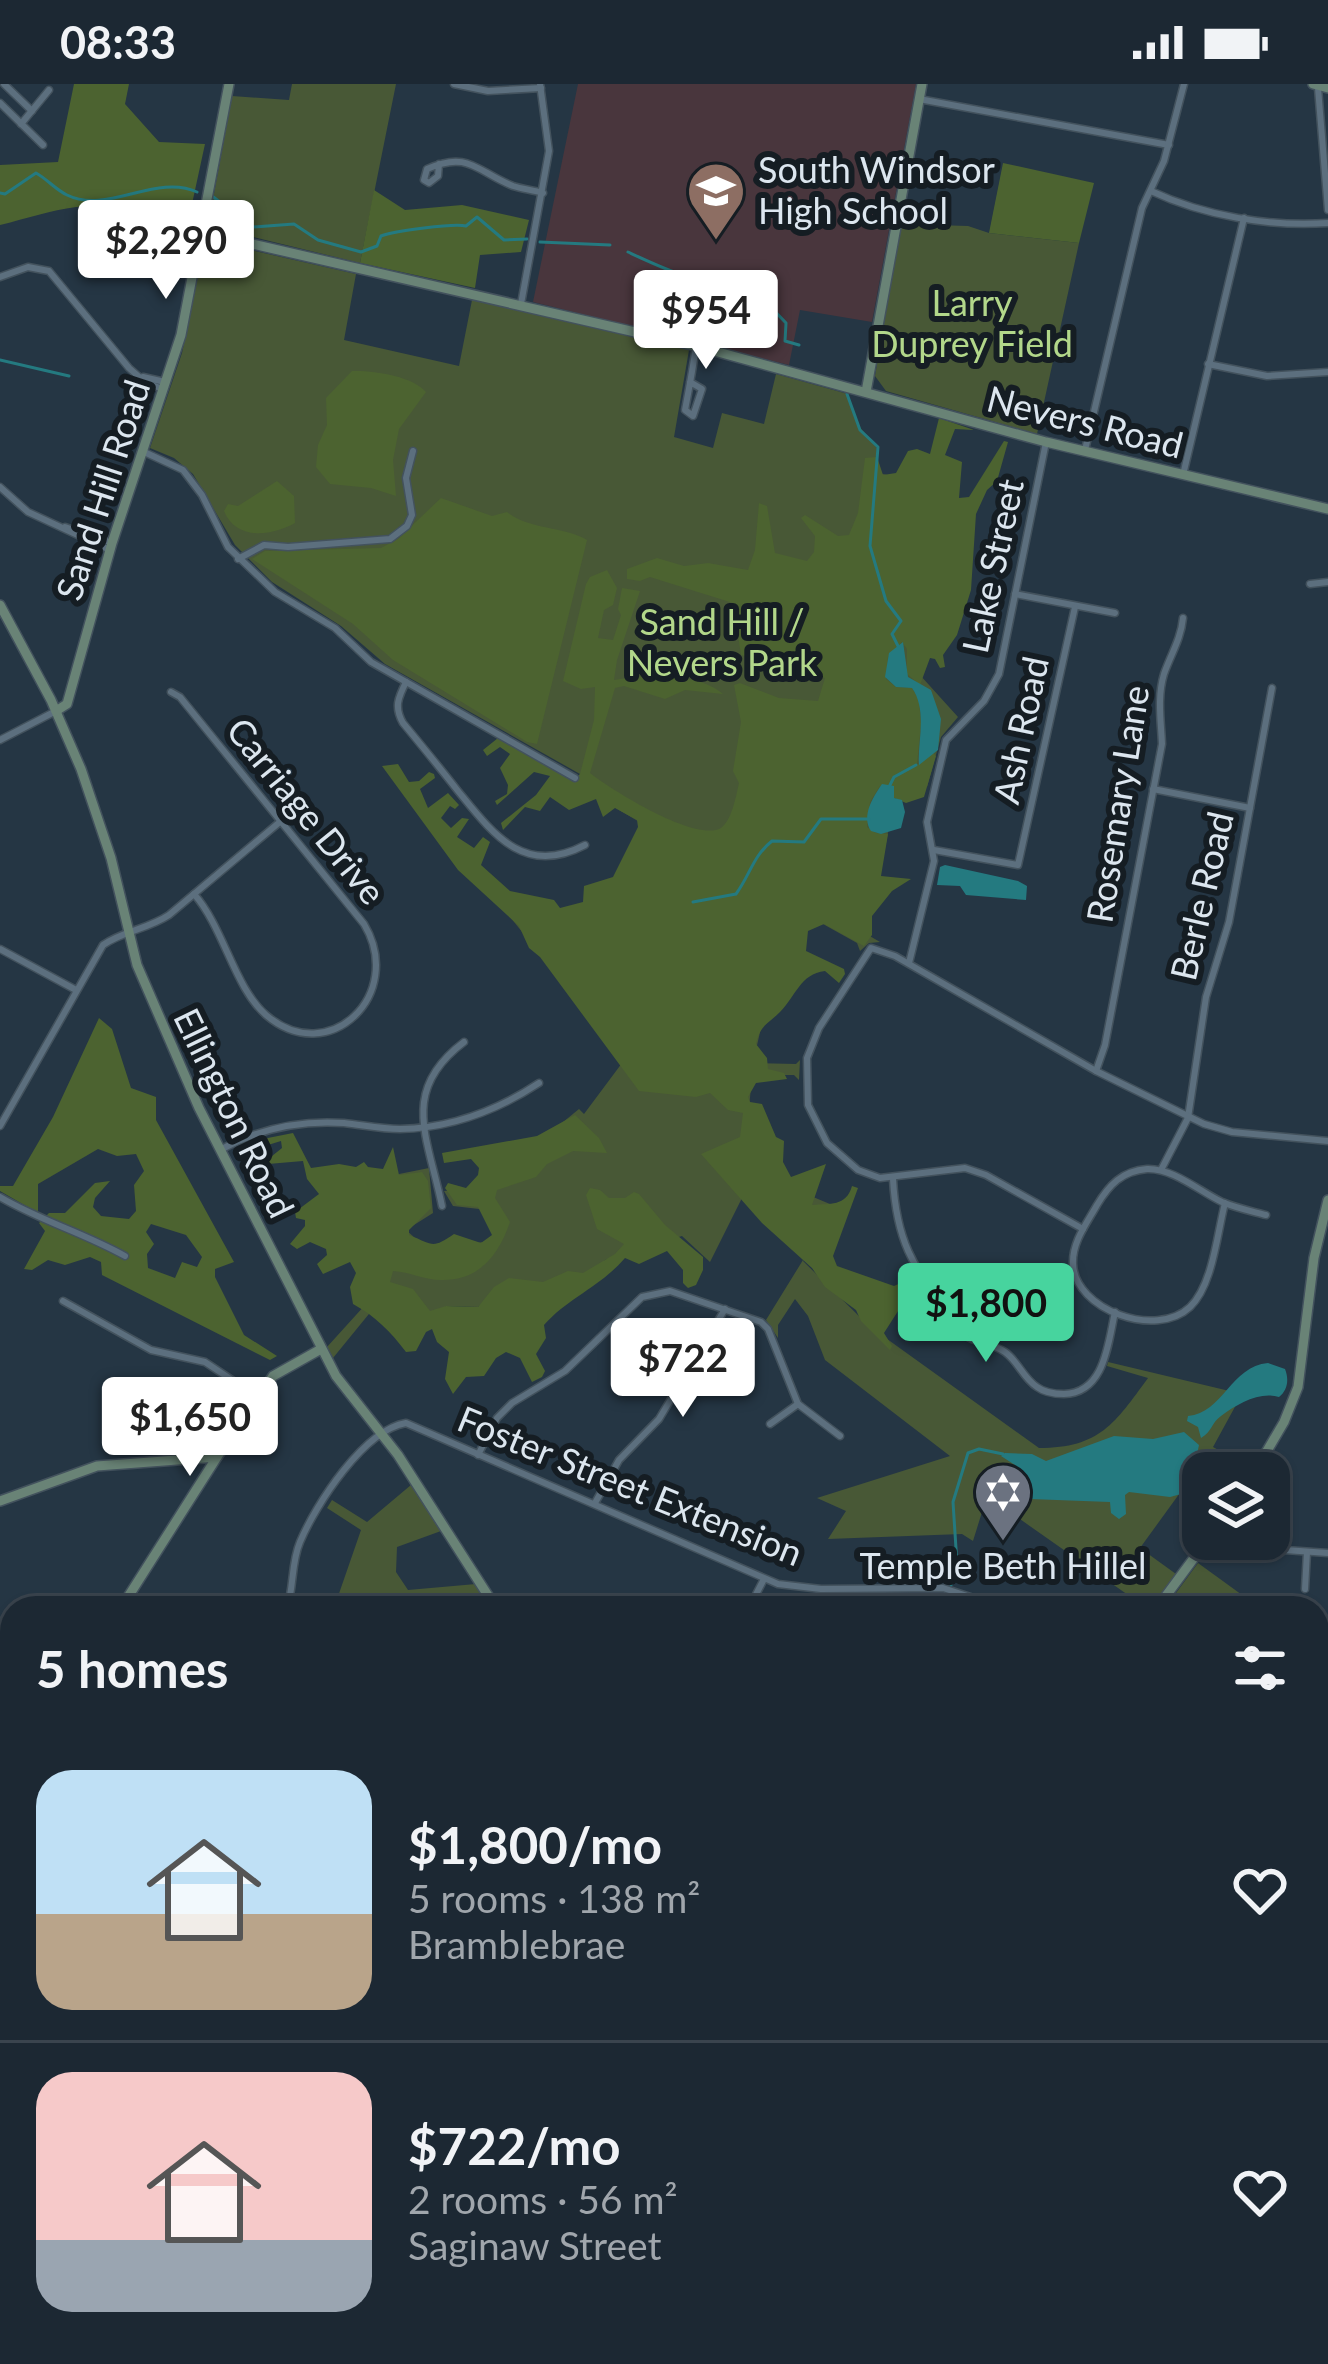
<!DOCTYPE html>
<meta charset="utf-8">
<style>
:root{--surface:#1c2833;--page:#29343f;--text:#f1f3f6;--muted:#a0a6ac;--line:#3a444e;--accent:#47d49e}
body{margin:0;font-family:Lato,sans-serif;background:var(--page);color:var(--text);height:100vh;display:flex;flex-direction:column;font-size:45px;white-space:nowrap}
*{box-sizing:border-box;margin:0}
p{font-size:39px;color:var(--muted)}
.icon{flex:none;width:66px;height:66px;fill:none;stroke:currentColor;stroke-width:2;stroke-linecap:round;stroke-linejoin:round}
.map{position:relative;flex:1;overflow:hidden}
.drawer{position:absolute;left:0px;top:1512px;width:1329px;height:768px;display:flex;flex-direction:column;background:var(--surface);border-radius:36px 36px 0 0;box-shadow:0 3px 9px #0004,0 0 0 3px var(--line)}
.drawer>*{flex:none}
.buttons{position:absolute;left:1182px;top:1368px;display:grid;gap:24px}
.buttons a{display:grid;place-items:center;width:108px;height:108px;border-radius:24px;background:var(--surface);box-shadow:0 3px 9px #0004,0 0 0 3px var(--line);font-size:60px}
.price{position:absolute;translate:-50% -102px;padding:0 27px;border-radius:12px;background:#fff;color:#222;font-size:39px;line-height:78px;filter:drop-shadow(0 3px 6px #0008)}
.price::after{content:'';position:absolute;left:50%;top:72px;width:36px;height:27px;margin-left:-18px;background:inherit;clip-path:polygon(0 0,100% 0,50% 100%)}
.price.active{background:var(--accent);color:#111}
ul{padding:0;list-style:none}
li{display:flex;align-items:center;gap:36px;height:300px;padding:0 36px}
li+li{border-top:3px solid var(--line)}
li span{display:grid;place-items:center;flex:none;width:336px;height:240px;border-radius:36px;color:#555}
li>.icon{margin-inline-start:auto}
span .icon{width:144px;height:144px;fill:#fffc;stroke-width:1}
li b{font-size:51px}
h2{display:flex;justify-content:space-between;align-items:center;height:144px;padding:0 36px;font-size:51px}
.status{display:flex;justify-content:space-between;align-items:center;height:84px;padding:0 60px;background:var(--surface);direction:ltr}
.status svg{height:33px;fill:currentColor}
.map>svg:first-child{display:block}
.education{fill:#49363d}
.green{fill:#485836}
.forest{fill:#4c6330;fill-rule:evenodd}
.water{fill:#247a80}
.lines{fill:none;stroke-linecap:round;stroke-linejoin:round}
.stream{stroke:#247a80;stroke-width:3}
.street-casing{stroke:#43525d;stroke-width:9}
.secondary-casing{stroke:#43525d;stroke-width:12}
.street{stroke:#5c6f7e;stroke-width:6}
.secondary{stroke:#698376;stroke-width:9}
.labels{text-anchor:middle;stroke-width:12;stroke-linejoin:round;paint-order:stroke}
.poi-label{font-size:36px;fill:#dce6ef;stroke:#151d23;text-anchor:start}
.park-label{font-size:36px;fill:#b2d78a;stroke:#151d23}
.street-label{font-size:36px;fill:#dce6ef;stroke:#151d23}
</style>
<div class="status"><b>08:33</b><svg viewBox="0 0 49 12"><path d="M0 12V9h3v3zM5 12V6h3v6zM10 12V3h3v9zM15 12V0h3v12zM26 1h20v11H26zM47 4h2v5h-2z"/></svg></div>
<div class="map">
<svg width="1328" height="2280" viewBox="0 0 1328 2280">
<rect width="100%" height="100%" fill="#253644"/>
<path class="education" d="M578,0H916L872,238L800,226L789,281L533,218Z"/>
<g class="green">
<path d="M292,0H396L360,179L208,142L232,12L289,16Z"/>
<path d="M901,140L968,142L989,149L1079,159L1037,350L886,307L875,292Z"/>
<path d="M211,157L356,190L344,256L459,282L472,216L689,266L674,353L713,364L722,329L764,340L776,290L848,310L858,341L877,364L874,388L901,394L920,591L958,633L941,653L927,703H897L868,851L880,858L869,859L860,867L857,859L789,821L753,979L796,980L800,976L799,996L794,991H752L741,1116L710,1178L682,1152L605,1176L555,1226L509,1195L478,1223L446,1222L418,1255L373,1225L333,1274L327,1263L375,1210L389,1092L429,1084L433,1129L406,1146L432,1169L496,1155L488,1126L453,1122L444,1107L486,1104L502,1072L557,1043L579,1025L584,1030L625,975L497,817L586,865L653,746L575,700L580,690L385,580L341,542L272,498L235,461L193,390L174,374L150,364L182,269L204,163Z"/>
<path d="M787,1102L837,1123L803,1177L869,1242L1039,1364C1100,1364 1115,1339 1148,1294L1107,1282L1108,1278L1242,1310L1213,1363L1251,1384L1247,1389H1235L1206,1373L1140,1464L1176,1490L1151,1523L1138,1518L987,1412L973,1457L962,1450L828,1455L846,1427L817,1414L950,1372L825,1276L808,1232L795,1215L778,1241V1254L766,1236L803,1176Z"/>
<path d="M411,1401L441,1447L397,1463L396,1488L408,1506L476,1500L482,1510L378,1524H334L361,1446L327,1424L332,1416L367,1438Z"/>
<path d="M1198,1479L1260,1524H1165Z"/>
</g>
<g class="forest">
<path d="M74,0H129L125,20L159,58L205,60L192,120C155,133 115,119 76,123C51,126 25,135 0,141V81L58,78Z"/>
<path d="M1003,79L1094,99L1079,159L989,149Z"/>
<path d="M374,106L405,126L462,121L529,136L521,168L480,171L475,204L360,179Z"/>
<path d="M352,287C372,286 413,292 426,308L399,345L393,376L396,412L371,404L330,400L316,383L318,361L327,341L326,314Z"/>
<path d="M939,334L974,346L955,345L945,371L962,378L959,414L969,413L1004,357L1008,358L997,397L987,406L976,430L971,506L957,551L943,571L945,583L940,584L935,575L930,574L920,601L907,590V565L902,558L888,573L886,595L896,603L912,604L919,616L921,640L917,681L933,669L936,672L924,713L906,719L894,714V703L880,702L870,718L867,743L876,749L888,750L881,792L911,795L892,807L872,832V851L864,862L824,840L808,847L806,867L844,885L845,890L839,899L825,887C800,890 796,912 780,928C768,940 760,941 756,960L767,974L768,985L784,989L787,995L756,999L748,1013L750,1018L762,1020L776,1053L784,1057L783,1078L791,1093L826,1080L812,1121C830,1119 846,1123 852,1102L858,1104L833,1172L837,1182L894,1202L912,1194L919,1204L907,1213L884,1249L892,1262L890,1266L861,1237L856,1226L825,1203L812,1184L762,1139L701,1070L740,1053L743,1029L728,1026L710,1009L696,1013L639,1007L540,873L529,864L519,842L458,786L382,682L398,680L409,698L419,697L429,688L434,690L435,694L420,705L428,724L448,709L459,721L455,725L450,722L441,734L451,744L462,734L469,735L457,753L474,764L483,753L490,758L481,781L510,807L554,816L560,824L583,818L584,802L613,793L638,743L637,736L615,724L603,733L596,715L569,726L550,713L540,727L525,723L503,746L501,739L536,711L550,692L534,688L497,721L495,717L507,710L508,701L500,684L510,670L500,663L487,672L483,666L498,654L577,693L580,690L594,636L595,603L581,605L563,597L586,500L590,493L607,486L617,504L613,521L604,526L598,554L613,556L621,531L618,525L622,504L640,507L617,576L614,596C646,590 697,588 723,610L685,606L665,615L624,602L615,604L590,689C610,705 696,759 721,744C732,736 736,712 739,699L733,687L741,638L734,601L740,599L779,614L818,617L825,594L741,571L733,519L650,493L640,497L627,495V485L657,474L684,482L708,479L748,486L755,466L759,419L767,422L775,469L807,477L814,468L815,452L801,434L805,431L838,452L849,451L858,429L865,374L877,373L883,391L896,389L908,367L917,365L930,370Z"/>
<path d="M277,397L294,412L295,439C272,452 236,457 224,427L228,420L238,422Z"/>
<path d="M441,414L492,432L507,428C529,446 563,442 587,456L537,660L527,658L393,576L353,540L252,475L265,467L381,464L398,455Z"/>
<path d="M99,934L112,945L131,1004L156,1013V1036L234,1178L215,1185V1193L244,1251L277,1272L270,1276L102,1191L101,1178L90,1173L65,1181L48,1176L32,1186L24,1185L45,1147L39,1139L49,1129H65L95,1099L110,1097L95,1114L93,1123L101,1132L129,1135L136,1127L134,1101L144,1087L136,1070L117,1072L98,1065L38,1100V1129L0,1107V1102H13L53,1033ZM151,1140L186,1151L202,1173L197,1183L182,1178L175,1194L148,1184L147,1170L154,1160L146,1148Z"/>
<path d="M575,1031L599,1054L607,1069L573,1067L547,1080L536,1093L497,1106L495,1114L510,1138C499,1170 480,1197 441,1196C425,1196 410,1188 393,1187L390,1198L413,1205L430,1227L446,1222L478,1223L494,1203L509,1194L543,1198L568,1187L583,1189L615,1170L624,1160L597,1145L586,1111L590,1104L600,1106L609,1114H625L634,1108L639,1110L665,1141L703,1173V1186L696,1201L688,1204L683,1199V1186L667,1167L639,1180L625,1174C599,1204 569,1213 544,1241L546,1254L536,1270L545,1287L542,1293L532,1298L520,1274L506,1268L496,1274L484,1292L466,1293L453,1310L445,1295L449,1268L437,1258L432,1245L426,1248L416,1267L406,1268C390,1247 375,1232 353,1220L350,1203L356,1189L350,1178L323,1190L317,1180L327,1171L326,1165L310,1158L297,1165L290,1160L305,1142V1136L296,1134L295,1128L319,1110L307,1095L303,1077L268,1080L267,1076L282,1064L281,1057L235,1071L242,1059L293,1049L311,1084L339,1080L356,1083L364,1078L368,1083L383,1085L393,1063L399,1091L422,1088L428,1097L431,1124L409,1146V1151C434,1161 432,1165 454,1150L481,1159L492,1151L478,1123L457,1121L445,1104L448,1099L466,1104L478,1091L479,1084L471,1075L444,1079L442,1069L537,1052Z"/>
<path d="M12,2243V2268H124L119,2280H0V2250Z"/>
</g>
<g class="water">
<path d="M903,558L908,593L931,606L941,635L938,666L919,681C917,659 928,627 912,604L896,603L885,593L889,569Z"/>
<path d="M882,700L894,702V714L902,716L905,728L901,744L881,750L871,747C861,732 873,713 882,700Z"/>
<path d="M945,781L1018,797L1027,802L1026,816L966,811L960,802L937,801L940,783Z"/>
<path d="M1268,1279L1285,1285C1289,1295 1288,1306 1279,1313C1260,1307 1237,1320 1221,1332C1211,1339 1212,1348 1201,1354L1198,1343L1187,1337L1188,1332C1223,1329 1231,1282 1268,1279Z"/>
<path d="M1184,1348L1199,1361L1195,1380L1203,1389V1404L1170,1413L1129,1408L1125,1411L1126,1430L1119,1435L1111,1429L1110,1418L1030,1415L1015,1381L1001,1372L1005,1369L1032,1370L1046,1377L1114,1352L1153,1355Z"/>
</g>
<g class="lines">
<g class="stream">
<path d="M0,109L5,110L36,89C47,95 56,106 67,111C107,131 156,89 197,108"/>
<path d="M212,112L253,143L294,140L318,156L361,168L377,162L381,152C394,147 454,139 466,142L477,133L504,156L527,155"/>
<path d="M540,158L610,161"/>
<path d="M628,168C641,174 679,192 689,192C734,191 755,206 786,239L785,257L799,261"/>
<path d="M0,276L69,292"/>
<path d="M847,310L860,346L878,363L870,462L886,517L901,537L892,550L898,562"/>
<path d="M889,703L894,693L916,681"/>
<path d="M693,818L736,810C750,791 753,772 772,757L804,758L821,735H869"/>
<path d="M951,1501L957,1480L953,1418L968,1369L979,1365L1003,1370"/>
<path d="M930,1524L947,1512"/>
<path d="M0,1791L12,1784"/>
</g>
<g class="street-casing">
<g id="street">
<path d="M4,0L32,27"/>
<path d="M454,0L488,7L541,4"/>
<path d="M1318,4L1328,126"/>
<path d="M919,15L1169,61"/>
<path d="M0,19L43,61"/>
<path d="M21,40L49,6"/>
<path d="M439,80L438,92L429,99L424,96L427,85C469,66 477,88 513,102C522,105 533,106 543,109"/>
<path d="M1151,107C1204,132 1270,143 1328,139"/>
<path d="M0,193L28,183L49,187L129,284L146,299L163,305"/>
<path d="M521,220L549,67L540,0"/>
<path d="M1208,280L1267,292L1328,288"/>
<path d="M143,293L165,298"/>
<path d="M690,298L702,305L693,332L685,326C689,305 693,284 696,262"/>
<path d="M1085,366L1142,124L1164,77L1184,0"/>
<path d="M142,367L183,386L202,411L228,463L275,508L335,544L371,578L575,694"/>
<path d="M1183,391L1244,134"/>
<path d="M0,403L28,428L110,466"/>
<path d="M65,443L112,459"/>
<path d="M238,475L264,461L288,463L390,455L407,442L412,431L406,394L413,367"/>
<path d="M1310,500L1328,498"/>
<path d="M1015,510L1115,529"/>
<path d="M406,598C398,614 394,623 403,639C422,662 440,684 458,707C493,750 524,793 585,761"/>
<path d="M171,608L180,613L364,840C406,910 329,985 266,931C234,903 224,844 194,810"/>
<path d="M0,656L56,627"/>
<path d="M1153,705L1250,724"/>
<path d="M934,766L1018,781L1075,523"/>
<path d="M0,865L76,906"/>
<path d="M909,879L934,777L927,738L946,656L984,617L999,590L1046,358"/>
<path d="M1096,987L1105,961L1162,660C1161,637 1157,613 1164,590C1171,570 1181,555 1183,534"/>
<path d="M0,1042L103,861C123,847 148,845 169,831L281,737"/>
<path d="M220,1066C258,1045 300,1036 344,1039C363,1041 381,1045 400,1045C450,1044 498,1026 539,999"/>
<path d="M1161,1086L1188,1034L1206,913L1229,838L1272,604"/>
<path d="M893,1095C897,1170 921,1190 962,1249C974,1260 991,1258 1005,1268C1018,1277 1023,1294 1037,1303C1045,1309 1054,1310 1064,1310C1105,1309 1108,1259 1115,1228"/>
<path d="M0,1113C41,1137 84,1149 125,1172"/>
<path d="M1225,1119C1217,1150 1213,1201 1190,1223C1156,1255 1075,1226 1073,1180C1072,1158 1087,1139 1097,1121C1109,1101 1122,1087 1147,1085C1173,1084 1199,1107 1222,1118C1236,1124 1251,1127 1266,1131"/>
<path d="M442,1122C428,1053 399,1007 464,958"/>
<path d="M1083,1145L986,1091L965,1084L880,1094L858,1086L827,1059L808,1021L807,974L819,944L871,864L895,872L1096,987L1204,1040L1232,1048L1328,1057"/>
<path d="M63,1217L151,1266L205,1278L256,1312"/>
<path d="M770,1340L798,1320"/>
<path d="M478,1371L497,1334L512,1319L565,1287L642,1213L670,1207L761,1238L768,1245L798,1320L840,1352"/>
<path d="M595,1419L619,1376L659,1335L725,1225"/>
<path d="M1250,1455L1271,1465L1328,1469"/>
<path d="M1305,1505L1307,1468"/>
<path d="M287,1524C294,1503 291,1479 300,1458C316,1420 364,1346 406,1339L778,1500L821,1505L943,1504L1004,1524"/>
<path d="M749,1524L764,1495"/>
<path d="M1317,1687L1328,1688"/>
<path d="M0,1889L12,1895"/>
<path d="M0,2056L12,2047"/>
<path d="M0,2076L12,2056"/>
<path d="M619,2268L649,2280"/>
<path d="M173,2269L193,2280"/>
<path d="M318,2280L325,2268"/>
<path d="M436,2280L444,2268"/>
<path d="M571,2280L578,2268"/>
<path d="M650,2280L666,2279L679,2271"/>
</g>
</g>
<g class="secondary-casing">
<g id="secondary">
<path d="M1313,0L1328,4"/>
<path d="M200,148L696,262L1046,358L1328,425"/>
<path d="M866,308L922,0"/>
<path d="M0,521L51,616L81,685L111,774L137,881L199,1024L336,1292L398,1371L496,1524"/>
<path d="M56,627L67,620L112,459L181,251L229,0"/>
<path d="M1254,1389L1284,1338L1298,1303L1314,1174L1328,1116"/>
<path d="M0,1417L97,1382L217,1373L273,1292L321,1265"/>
<path d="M121,1524L217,1373"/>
<path d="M1157,1524L1208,1455"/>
<path d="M0,1713L12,1694"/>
<path d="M1119,2268L1223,2280"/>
<path d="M1232,2268L1245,2280"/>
<path d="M976,2280L983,2268"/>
</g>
</g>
<use href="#street" class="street"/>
<use href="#secondary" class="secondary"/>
</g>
<defs>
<g id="school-pin" transform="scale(3)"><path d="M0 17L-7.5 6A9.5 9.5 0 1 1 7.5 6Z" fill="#8d6e63" stroke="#151d23"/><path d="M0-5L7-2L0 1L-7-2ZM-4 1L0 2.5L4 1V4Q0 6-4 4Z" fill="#fff"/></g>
<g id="synagogue-pin" transform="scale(3)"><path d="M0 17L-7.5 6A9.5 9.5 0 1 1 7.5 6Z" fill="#6b7280" stroke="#151d23"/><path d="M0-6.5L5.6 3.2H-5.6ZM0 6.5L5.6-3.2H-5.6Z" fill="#fff"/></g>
</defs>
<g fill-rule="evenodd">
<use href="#school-pin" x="716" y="107"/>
<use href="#synagogue-pin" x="1003" y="1408"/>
</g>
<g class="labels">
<g class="poi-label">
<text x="758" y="99">South Windsor<tspan x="758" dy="41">High School</tspan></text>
<text x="1003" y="1495" text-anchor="middle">Temple Beth Hillel</text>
</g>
<g class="park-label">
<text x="972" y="232">Larry<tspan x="972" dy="41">Duprey Field</tspan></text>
<text x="722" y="551">Sand Hill /<tspan x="722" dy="41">Nevers Park</tspan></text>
</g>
<g class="street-label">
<text transform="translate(1085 338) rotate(14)" y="13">Nevers Road</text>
<text transform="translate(103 406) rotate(-72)" y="13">Sand Hill Road</text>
<text transform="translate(993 482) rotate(-78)" y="13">Lake Street</text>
<text transform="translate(1021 646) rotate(-78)" y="13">Ash Road</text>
<text transform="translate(1118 720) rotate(-81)" y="13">Rosemary Lane</text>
<text transform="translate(306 727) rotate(51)" y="13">Carriage Drive</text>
<text transform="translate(1202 812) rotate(-77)" y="13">Berle Road</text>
<text transform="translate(234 1029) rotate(64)" y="13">Ellington Road</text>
<text transform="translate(630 1402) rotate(22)" y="13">Foster Street Extension</text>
</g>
</g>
</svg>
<div class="buttons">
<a><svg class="icon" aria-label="layers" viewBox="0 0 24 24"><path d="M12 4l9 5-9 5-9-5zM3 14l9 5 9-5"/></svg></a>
</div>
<b class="price" style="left:166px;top:218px">$2,290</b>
<b class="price" style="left:706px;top:288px">$954</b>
<b class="price active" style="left:986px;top:1281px">$1,800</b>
<b class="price" style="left:683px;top:1336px">$722</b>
<b class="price" style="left:190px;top:1395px">$1,650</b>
<section class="drawer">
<h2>5 homes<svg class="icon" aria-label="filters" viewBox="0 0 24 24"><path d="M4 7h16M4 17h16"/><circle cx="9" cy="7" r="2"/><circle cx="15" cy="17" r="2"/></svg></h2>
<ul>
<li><span style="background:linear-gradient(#bfe0f5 60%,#b9a48a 0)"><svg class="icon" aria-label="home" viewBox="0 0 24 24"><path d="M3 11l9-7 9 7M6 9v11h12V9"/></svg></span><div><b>$1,800/mo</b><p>5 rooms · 138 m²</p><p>Bramblebrae</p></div><svg class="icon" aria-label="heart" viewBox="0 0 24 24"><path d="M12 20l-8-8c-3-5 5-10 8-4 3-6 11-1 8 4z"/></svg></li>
<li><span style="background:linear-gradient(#f6c9c9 70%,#9aa5b1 0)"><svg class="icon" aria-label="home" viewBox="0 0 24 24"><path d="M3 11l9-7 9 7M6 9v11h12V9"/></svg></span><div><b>$722/mo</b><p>2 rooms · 56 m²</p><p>Saginaw Street</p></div><svg class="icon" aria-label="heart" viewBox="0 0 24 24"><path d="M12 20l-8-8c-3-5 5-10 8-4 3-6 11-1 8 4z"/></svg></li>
</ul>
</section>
</div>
